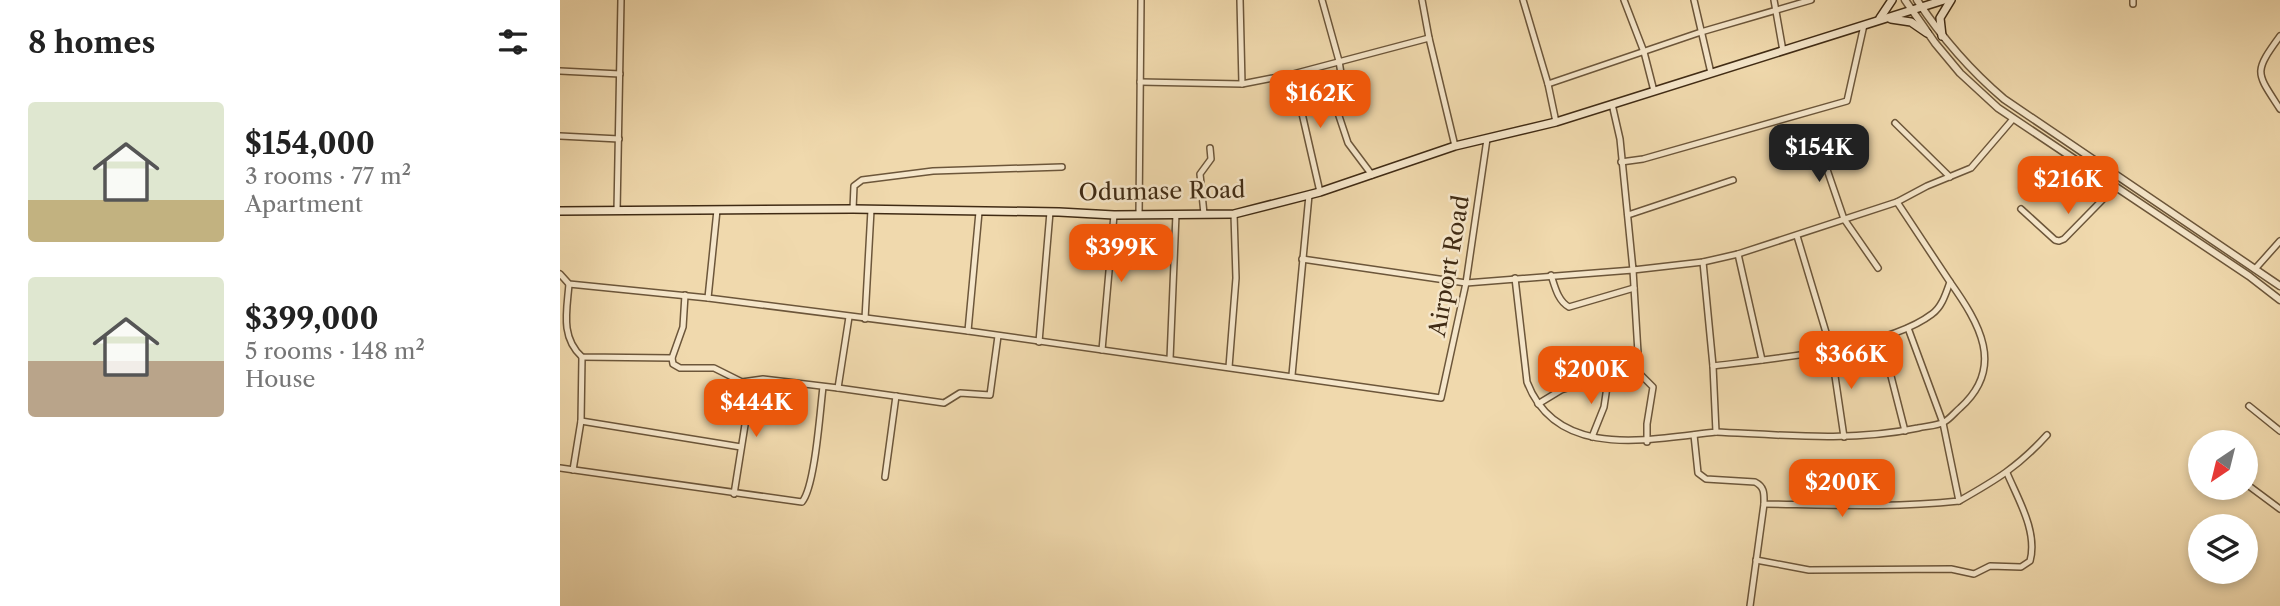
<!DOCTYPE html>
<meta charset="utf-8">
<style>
:root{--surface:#fff;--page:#f2f2f2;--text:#222;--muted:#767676;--accent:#ea580c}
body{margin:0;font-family:"Libre Caslon Text",serif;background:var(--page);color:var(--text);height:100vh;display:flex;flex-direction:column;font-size:26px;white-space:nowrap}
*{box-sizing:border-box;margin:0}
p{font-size:23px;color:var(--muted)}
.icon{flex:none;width:38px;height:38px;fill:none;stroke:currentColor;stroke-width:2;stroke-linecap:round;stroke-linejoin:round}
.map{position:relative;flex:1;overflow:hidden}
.side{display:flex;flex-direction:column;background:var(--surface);width:560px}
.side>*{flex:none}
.needle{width:46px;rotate:215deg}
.buttons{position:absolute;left:1628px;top:430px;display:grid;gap:14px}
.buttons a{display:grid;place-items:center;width:70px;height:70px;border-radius:50%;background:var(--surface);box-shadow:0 4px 10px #0003;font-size:35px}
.price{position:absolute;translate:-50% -60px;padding:0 16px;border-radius:14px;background:var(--accent);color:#fff;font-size:23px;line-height:46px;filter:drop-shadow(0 2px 4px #0008)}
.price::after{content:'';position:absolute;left:50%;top:42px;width:21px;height:16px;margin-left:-10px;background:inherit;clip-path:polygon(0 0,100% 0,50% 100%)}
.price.on{background:#222;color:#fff}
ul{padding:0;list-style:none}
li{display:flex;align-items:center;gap:21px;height:175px;padding:0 28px}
li span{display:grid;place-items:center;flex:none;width:196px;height:140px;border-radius:7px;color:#555}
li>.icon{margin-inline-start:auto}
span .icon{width:84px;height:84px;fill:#fffc;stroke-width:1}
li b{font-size:30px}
h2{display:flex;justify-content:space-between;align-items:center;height:84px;padding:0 28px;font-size:30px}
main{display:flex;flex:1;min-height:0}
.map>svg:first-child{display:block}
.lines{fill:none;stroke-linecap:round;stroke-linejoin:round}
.minor-casing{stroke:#6c563a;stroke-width:8}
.tertiary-casing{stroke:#6c563a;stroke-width:9}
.secondary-casing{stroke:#402b14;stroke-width:10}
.minor{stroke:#f5e6ca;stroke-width:5}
.tertiary{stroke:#f5e6ca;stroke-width:6}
.secondary{stroke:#f5e6ca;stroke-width:7}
.labels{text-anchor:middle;stroke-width:5;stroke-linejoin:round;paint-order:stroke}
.street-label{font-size:23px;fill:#402b14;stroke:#f5e6ca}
</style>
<main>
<section class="side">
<h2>8 homes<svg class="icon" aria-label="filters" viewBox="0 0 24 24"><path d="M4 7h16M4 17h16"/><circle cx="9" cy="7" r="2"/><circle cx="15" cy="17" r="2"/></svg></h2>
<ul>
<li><span style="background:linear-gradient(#dfe7d0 70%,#c2b280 0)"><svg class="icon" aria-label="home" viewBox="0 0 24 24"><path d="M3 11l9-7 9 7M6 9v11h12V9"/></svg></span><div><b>$154,000</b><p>3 rooms · 77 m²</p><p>Apartment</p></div></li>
<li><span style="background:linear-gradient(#dfe7d0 60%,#b9a48a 0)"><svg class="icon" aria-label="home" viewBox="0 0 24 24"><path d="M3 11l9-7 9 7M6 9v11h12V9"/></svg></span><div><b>$399,000</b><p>5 rooms · 148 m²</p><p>House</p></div></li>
</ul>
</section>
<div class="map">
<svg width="1720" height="606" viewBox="0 0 1720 606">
<rect width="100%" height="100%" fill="#f0d9ad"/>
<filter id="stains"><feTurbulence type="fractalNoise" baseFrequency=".00286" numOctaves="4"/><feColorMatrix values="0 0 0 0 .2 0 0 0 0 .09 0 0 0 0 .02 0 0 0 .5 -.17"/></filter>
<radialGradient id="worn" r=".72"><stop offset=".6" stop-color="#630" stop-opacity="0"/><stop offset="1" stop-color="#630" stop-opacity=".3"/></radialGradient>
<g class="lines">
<g class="minor-casing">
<g id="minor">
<path d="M680,0L682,84"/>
<path d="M762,0L779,61L783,86L778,113L788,143L812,175"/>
<path d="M862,0L869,38L895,146"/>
<path d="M963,0L988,84L996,122"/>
<path d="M1064,0L1084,52L1094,91"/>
<path d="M1134,0L1151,73"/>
<path d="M1214,0L1223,51"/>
<path d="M1573,0V4"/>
<path d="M1720,36C1693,73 1696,72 1720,109"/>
<path d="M0,71L60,74"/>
<path d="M733,74L760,192"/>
<path d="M580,82L682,84L733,74L869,38"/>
<path d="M988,84L1141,32L1251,0"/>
<path d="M1052,104L1060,139L1073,270L1143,262L1178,254L1337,202L1367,186L1411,168L1453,119"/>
<path d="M1335,123L1390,177"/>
<path d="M0,136L59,139"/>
<path d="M1261,146V152L1284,219L1318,268"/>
<path d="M1061,162L1083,159L1287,101L1304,25"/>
<path d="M293,209L294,186L302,180L373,171L502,167"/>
<path d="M1461,209L1495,240L1499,241L1504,239L1555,187"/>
<path d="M157,210L148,298L408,331L881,398L906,283L927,139"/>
<path d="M57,211L61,0"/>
<path d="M644,214L640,174L651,159L650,148"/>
<path d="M579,215L581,0"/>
<path d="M1068,215L1173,180"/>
<path d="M1237,236L1271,349L1284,437"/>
<path d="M1178,254L1202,360"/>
<path d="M742,259L906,283L1073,270L1078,353L1074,368L1069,375L1059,379L1017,385L1001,390L978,404"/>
<path d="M1695,269L1720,241"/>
<path d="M0,274L9,284L148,298"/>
<path d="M991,275C995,287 998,301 1009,307L1074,288"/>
<path d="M955,278L967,382C997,461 1090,439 1156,432L1153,366L1143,262"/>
<path d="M9,284C7,310 0,337 22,357L112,358"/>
<path d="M125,295L123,327L112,358L113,364L120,368H154L182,382L203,379L278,388L289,317"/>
<path d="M305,319L311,210"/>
<path d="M408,331L419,212"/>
<path d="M1321,337L1345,431"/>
<path d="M479,342L490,212"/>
<path d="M542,350L554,215"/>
<path d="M610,359L616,214"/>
<path d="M1153,366C1211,359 1326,349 1372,314C1382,307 1386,293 1390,282L1337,202"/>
<path d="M669,367L676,278L674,214"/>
<path d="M1074,368L1093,387L1087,424V442"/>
<path d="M732,375L749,195"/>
<path d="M278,388L384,403L400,393L430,395L438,336"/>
<path d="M1689,406L1720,431"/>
<path d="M21,421L181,447"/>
<path d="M1156,432C1223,435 1292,442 1358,428C1366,426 1377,426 1384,422C1390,419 1395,412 1400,408C1446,367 1419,323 1390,282"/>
<path d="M1134,435L1138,473L1146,479L1195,482C1205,487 1204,494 1204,504C1269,505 1334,508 1399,501L1383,423L1348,328"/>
<path d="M1032,437L1044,407L1048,380"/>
<path d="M0,468L242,502C255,487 260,411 263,387"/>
<path d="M13,470L21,421L22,357"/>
<path d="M325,477L336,396"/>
<path d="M1685,483L1720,509"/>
<path d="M174,494L192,381"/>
<path d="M1399,501C1436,480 1458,467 1487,435"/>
<path d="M1196,560L1249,570L1391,569L1414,574L1430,566L1461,567L1470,561C1478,532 1458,499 1447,473"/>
<path d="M1190,606L1204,504"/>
</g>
</g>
<g class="tertiary-casing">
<g id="tertiary">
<path d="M1345,0L1375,43L1400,73L1438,108L1689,276L1720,300"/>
<path d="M1357,0C1382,38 1410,70 1444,99L1720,286"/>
</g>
</g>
<g class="secondary-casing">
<g id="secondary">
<path d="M1320,18L1332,0"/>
<path d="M1331,19L1351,22L1367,33"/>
<path d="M1382,36L1380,18L1391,0"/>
<path d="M0,211L293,209L499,212L554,215L674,214L760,192L895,146L996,122L1384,0"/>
</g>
</g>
<use href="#minor" class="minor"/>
<use href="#tertiary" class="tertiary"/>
<use href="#secondary" class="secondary"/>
</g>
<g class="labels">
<g class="street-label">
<text transform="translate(602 191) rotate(-1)" y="8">Odumase Road</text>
<text transform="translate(889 266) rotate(-80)" y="8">Airport Road</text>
</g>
</g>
<rect width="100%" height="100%" filter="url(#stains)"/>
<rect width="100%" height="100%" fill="url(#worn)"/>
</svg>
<div class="buttons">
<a><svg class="needle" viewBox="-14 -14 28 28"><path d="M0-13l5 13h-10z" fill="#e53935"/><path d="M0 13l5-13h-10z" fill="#767676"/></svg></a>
<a><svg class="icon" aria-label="layers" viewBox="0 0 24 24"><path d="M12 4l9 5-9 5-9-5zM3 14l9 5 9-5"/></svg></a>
</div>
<b class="price" style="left:760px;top:130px">$162K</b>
<b class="price on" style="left:1259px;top:184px">$154K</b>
<b class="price" style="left:1508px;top:216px">$216K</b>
<b class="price" style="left:561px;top:284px">$399K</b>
<b class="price" style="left:1291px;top:391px">$366K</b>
<b class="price" style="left:1031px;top:406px">$200K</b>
<b class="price" style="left:196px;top:439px">$444K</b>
<b class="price" style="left:1282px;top:519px">$200K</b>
</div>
</main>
